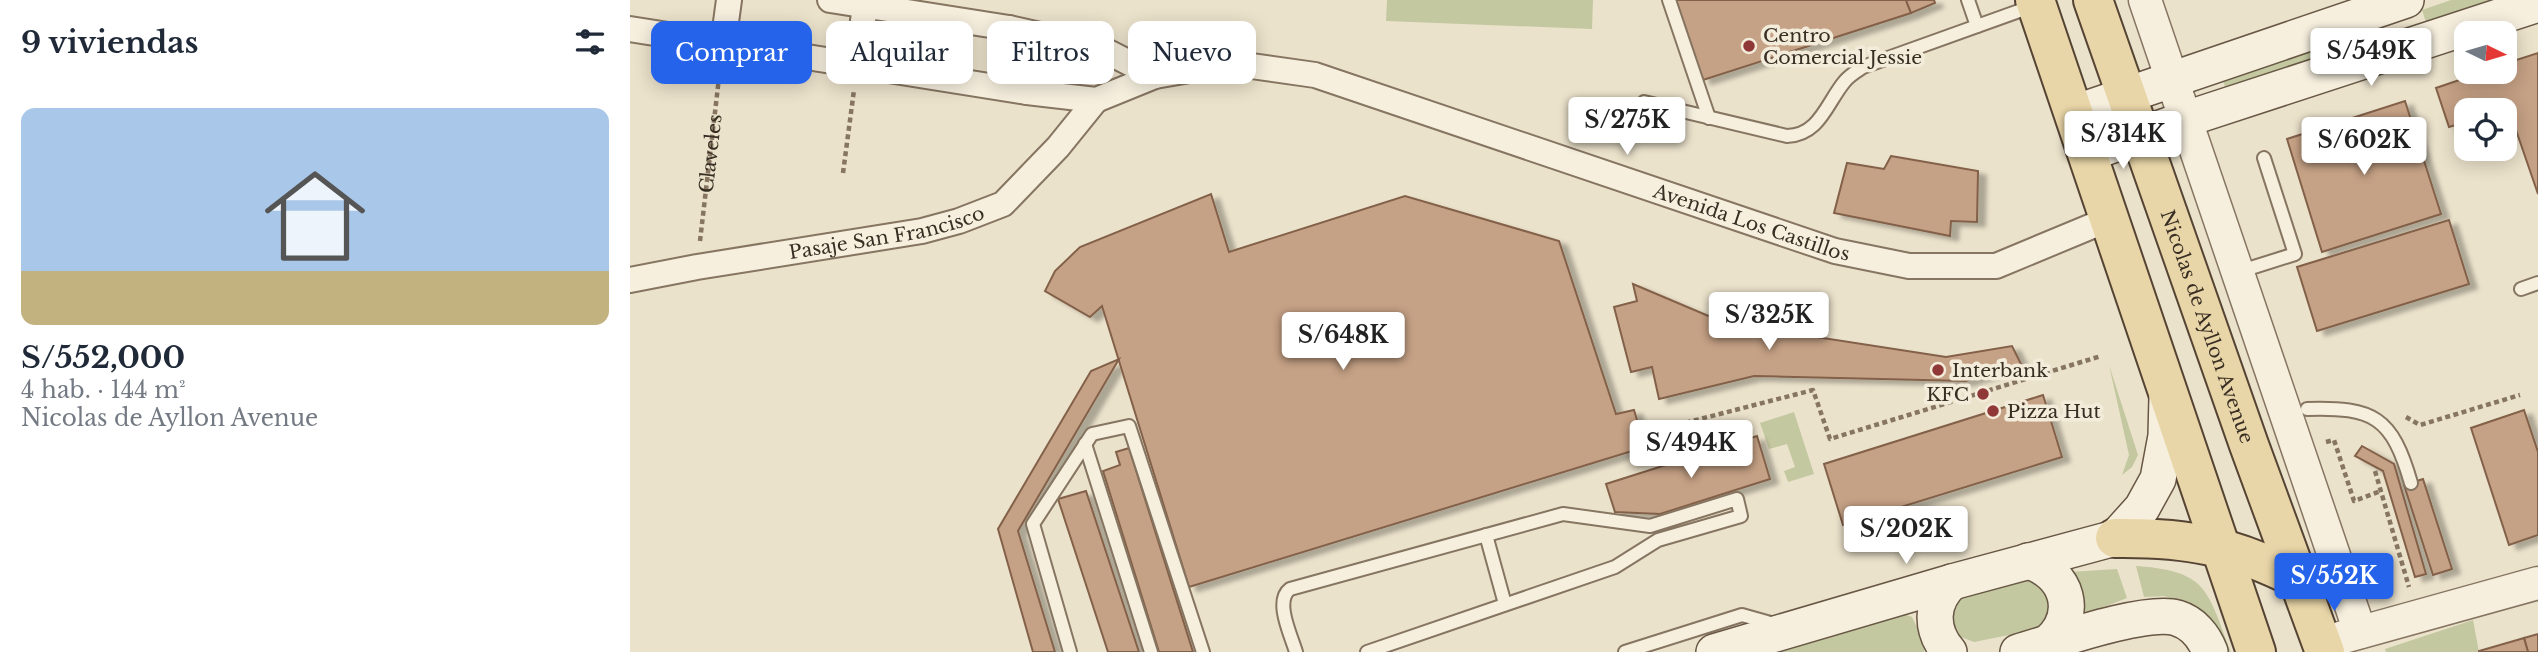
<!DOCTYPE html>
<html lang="es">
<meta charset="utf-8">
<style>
:root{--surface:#fff;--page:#f2f2f3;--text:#1f2937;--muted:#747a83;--accent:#2563eb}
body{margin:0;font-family:"Libre Baskerville",serif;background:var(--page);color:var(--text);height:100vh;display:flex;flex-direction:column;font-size:26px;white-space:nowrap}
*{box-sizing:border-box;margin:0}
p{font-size:23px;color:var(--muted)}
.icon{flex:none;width:38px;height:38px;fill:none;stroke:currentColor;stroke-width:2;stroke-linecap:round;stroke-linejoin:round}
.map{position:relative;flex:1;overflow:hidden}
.sheet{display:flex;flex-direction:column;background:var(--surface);width:630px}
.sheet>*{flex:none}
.hud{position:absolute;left:21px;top:21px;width:665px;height:63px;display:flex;gap:14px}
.needle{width:46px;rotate:95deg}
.buttons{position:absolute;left:1824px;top:21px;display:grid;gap:14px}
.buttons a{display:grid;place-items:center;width:63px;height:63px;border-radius:14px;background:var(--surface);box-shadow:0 4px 18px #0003;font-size:35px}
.price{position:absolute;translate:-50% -60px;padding:0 16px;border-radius:7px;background:#fff;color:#222;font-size:23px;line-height:46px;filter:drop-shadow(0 2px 4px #0008)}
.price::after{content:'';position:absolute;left:50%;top:42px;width:21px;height:16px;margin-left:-10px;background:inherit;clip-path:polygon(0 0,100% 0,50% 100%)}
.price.active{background:var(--accent);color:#fff}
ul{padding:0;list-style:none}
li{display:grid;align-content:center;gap:14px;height:371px;padding:0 21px}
li span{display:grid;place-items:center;height:217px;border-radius:14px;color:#555}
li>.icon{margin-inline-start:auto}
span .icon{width:126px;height:126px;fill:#fffc;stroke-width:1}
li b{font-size:30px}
h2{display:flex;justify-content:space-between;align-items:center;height:84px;padding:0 21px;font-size:30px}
.tag{padding:0 24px;border-radius:14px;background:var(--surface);box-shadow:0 4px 18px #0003;font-size:24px;line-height:63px}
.tag.active{background:var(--accent);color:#fff}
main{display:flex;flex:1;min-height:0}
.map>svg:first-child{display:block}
.green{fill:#c3c8a0}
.building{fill:#c5a185;stroke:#836149;stroke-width:2;filter:url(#shadow)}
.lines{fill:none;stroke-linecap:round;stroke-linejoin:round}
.service-casing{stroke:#867561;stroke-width:16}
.minor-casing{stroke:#867561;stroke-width:28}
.tertiary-casing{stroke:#867561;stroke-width:35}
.secondary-casing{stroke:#685744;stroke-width:38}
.primary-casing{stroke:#554434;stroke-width:42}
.path{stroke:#867561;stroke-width:4.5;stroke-dasharray:5 3.5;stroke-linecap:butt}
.service{stroke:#f6efde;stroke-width:12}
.minor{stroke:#f6efde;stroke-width:24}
.tertiary{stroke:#f6efde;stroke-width:32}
.secondary{stroke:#f6efde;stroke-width:35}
.primary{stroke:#e9d6a8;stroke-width:38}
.poi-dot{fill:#8f3837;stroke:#f3ecda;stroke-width:2.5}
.labels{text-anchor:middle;stroke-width:7;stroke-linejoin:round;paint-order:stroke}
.poi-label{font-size:19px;fill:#382e23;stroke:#f3ecda;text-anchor:start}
.street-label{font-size:19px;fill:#382e23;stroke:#f3ecda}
</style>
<main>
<section class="sheet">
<h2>9 viviendas<svg class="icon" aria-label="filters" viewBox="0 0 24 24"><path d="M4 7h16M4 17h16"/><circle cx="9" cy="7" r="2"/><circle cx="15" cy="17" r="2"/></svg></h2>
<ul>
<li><span style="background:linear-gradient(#a9c7e8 75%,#c2b280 0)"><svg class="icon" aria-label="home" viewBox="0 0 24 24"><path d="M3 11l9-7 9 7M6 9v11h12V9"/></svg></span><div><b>S/552,000</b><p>4 hab. · 144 m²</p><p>Nicolas de Ayllon Avenue</p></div></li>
</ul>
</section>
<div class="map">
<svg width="1908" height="652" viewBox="0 0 1908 652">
<defs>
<filter id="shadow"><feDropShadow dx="8" dy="4.5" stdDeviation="2" flood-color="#0004"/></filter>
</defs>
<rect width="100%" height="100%" fill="#ebe2cb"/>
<g class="green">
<path d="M757,0H963L962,29L756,21Z"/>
<path d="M1821,0H1862L1796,22L1792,10Z"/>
<path d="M1750,26L1752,33L1749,38L1596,90L1592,78Z"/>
<path d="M1479,365L1508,455L1502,467L1492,475L1499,455Z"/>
<path d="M1164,412L1184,474L1158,482L1154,471L1165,467L1157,444L1139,449L1130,423Z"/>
<path d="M1506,566C1579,571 1577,591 1601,652H1593L1548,601L1534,596L1514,597Z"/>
<path d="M1487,569L1497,598L1446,618L1440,572Z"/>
<path d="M1395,576L1418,593L1419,616L1409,629L1344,642L1331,637L1323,624L1322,607L1325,595Z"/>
<path d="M1274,614L1282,617L1295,645L1294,652H1130Z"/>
<path d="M1843,620L1849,652H1756L1755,649Z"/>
</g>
<g class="building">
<path d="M1046,0H1276L1281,13L1073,80Z"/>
<path d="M1276,0H1304L1305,3L1281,13Z"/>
<path d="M1908,53V194L1878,107L1869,110H1836V122L1819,127L1806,88L1853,72H1874V64Z"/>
<path d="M1775,101L1811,214L1692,252L1657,139Z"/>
<path d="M1261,156L1348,171L1347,222L1321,221L1320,236L1204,213L1217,163L1254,169Z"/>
<path d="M581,194L599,252L775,196L929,241L986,414L1004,410L1015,447L559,587L472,306L460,317L415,291L425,271L450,247Z"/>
<path d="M1819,220L1839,284L1687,331L1667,267Z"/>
<path d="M1003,284L1095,323L1316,357L1382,346L1391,364L1336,381L1124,376L1029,399L1022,367L1001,372L984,307L1007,301Z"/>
<path d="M489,359L388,531L425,652H403L368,529L461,371Z"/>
<path d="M1413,395L1432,457L1213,525L1194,464Z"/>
<path d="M1894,410L1908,452V535L1879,545L1841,428Z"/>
<path d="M1127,436L1140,479L1030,514L985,512L976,484Z"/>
<path d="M1732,446L1764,464L1796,574L1785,577L1753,471L1725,456Z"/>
<path d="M499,448L563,652H529L473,471L490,465L486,452Z"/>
<path d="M1793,479L1822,569L1803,575L1774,485Z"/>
<path d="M456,491L509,652H478L428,499Z"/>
<path d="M1908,634V652H1898L1894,638Z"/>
<path d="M1894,638L1898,652H1849V651Z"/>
</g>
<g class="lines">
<g class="service-casing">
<g id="service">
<path d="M1039,0L1079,118"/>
<path d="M1338,0L1347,26"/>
<path d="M1014,102L1157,136C1190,135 1197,102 1215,81C1220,75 1227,71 1233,67L1403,6"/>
<path d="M1608,272L1665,254L1634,158"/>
<path d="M1891,289L1908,283"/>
<path d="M1677,409C1744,407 1762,417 1781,483"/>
<path d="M455,444L521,652"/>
<path d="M856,535L875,604"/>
<path d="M440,652L403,524L462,434L499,426L573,652"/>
<path d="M666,652C661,635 644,601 660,589L933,514L1020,526L1107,499L1111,516L1028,540L985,567L737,652"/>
<path d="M995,652L1112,615L1144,624"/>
</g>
</g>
<g class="minor-casing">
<g id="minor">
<path d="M200,0L379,28L472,49L525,76"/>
<path d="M379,28L397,92"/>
<path id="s2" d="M0,29L397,92L466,100L525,76L600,63L685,75L1205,251L1279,266H1366L1479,219"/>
<path d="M93,44L99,0"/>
<path d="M227,65L235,6"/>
<path id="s3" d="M0,280L67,267L292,231L329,221L373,204L428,147L466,100"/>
</g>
</g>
<g class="tertiary-casing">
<g id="tertiary">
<path d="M1515,0L1730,632"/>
<path d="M1710,638L1908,583"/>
</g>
</g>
<g class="secondary-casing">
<g id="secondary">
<path d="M1444,113L1776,0"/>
<path d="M1457,154L1556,119L1908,4"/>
<path d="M1398,561C1438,573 1450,615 1418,643"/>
<path d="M1084,652L1322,582L1485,538L1512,508L1528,479L1536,436L1537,397"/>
<path d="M1319,652C1300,630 1300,602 1322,582"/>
<path d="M1388,652C1423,642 1515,609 1547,618C1563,623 1574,636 1580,652"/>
</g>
</g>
<g class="primary-casing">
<g id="primary">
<path d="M1405,0L1626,652"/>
<path id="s4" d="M1463,0L1619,445L1695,652"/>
<path d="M1485,538C1558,537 1603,546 1668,579"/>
</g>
</g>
<g class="path">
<path d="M213,173L224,90"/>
<path id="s1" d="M70,241L90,69"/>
<path d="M1776,417L1790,425L1890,395"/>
<path d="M1031,429L1183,390L1200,439L1471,356"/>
<path d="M1696,442L1704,440L1724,501L1751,491"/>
<path d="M1745,471L1779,587"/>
</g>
<use href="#service" class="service"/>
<use href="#minor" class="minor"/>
<use href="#tertiary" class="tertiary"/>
<use href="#secondary" class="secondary"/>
<use href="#primary" class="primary"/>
</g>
<g class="poi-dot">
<circle cx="1119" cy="46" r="7"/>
<circle cx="1308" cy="370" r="7"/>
<circle cx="1353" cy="394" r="7"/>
<circle cx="1363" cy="411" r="7"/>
</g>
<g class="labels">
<g class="poi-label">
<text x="1133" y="42">Centro<tspan x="1133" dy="22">Comercial Jessie</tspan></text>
<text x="1322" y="377">Interbank</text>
<text x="1339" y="401" text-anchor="end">KFC</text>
<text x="1377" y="418">Pizza Hut</text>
</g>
<g class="street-label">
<text dy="7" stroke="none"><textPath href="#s1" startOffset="88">Claveles</textPath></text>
<text dy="7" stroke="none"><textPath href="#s2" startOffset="1158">Avenida Los Castillos</textPath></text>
<text dy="7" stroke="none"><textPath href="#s3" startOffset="261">Pasaje San Francisco</textPath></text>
<text dy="7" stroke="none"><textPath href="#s4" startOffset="346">Nicolas de Ayllon Avenue</textPath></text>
</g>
</g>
</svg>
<div class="buttons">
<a><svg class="needle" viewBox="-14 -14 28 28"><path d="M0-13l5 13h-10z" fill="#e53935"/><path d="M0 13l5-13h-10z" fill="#747a83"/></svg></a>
<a><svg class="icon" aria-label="locate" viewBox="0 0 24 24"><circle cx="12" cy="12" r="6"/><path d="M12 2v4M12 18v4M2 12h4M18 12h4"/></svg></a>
</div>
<b class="price" style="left:1741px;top:88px">S/549K</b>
<b class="price" style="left:997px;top:157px">S/275K</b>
<b class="price" style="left:1493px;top:171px">S/314K</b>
<b class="price" style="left:1734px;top:177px">S/602K</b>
<b class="price" style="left:1139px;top:352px">S/325K</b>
<b class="price" style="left:713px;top:372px">S/648K</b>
<b class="price" style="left:1061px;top:480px">S/494K</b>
<b class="price" style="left:1276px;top:566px">S/202K</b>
<b class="price active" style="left:1704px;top:613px">S/552K</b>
<div class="hud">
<a class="tag active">Comprar</a>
<a class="tag">Alquilar</a>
<a class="tag">Filtros</a>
<a class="tag">Nuevo</a>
</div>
</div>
</main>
